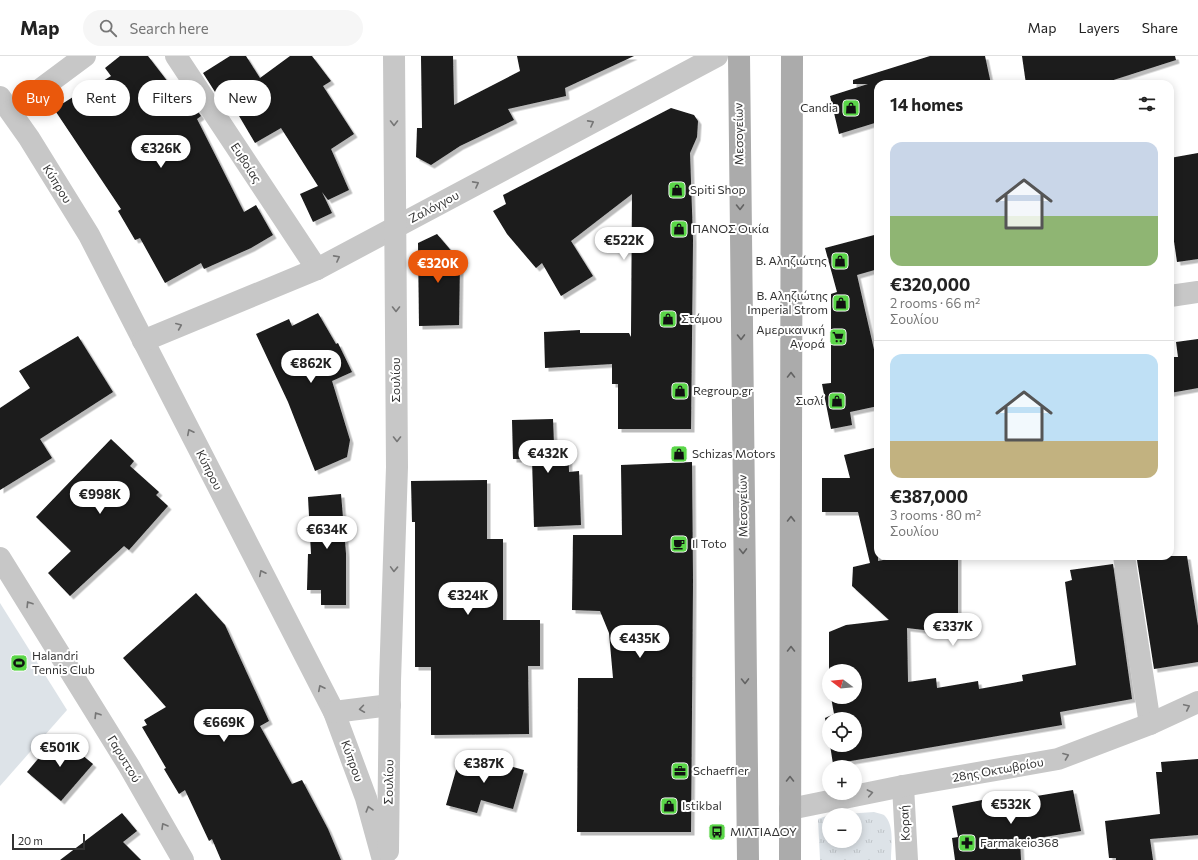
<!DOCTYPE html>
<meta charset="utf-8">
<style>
:root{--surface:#fff;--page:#f6f6f6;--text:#222;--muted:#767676;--line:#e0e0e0;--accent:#ea580c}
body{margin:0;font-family:Commissioner,sans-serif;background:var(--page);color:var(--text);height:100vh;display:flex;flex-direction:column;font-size:15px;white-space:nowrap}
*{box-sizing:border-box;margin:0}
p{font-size:13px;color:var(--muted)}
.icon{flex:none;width:22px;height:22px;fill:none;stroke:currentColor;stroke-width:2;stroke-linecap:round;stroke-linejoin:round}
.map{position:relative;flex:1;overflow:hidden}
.side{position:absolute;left:874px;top:24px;width:300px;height:480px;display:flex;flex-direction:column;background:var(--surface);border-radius:12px;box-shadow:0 2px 10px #0003}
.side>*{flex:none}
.guide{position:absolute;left:12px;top:24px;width:380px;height:36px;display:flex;gap:8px}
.needle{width:26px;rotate:286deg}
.fabs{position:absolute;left:822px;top:608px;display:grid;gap:8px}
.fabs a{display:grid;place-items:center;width:40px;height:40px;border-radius:50%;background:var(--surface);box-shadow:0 2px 10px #0003;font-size:20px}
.scale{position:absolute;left:12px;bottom:10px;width:73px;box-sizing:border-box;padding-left:4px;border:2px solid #333;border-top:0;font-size:11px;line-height:14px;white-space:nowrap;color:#333;-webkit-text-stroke:3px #fff;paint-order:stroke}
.price{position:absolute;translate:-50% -34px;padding:0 9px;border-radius:14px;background:#fff;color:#222;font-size:13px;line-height:26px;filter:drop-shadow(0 1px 2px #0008)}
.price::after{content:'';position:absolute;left:50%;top:24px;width:12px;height:9px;margin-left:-6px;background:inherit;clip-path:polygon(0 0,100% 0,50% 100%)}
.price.selected{background:var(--accent);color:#fff}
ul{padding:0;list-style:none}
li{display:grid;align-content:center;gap:8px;height:212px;padding:0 16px}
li+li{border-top:1px solid var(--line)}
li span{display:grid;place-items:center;height:124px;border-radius:12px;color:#555}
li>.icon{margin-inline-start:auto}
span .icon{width:72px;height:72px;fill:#fffc;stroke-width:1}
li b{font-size:17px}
h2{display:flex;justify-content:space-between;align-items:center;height:48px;padding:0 16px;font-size:17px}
.chip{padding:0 14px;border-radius:18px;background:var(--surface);box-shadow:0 2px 10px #0003;font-size:14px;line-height:36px}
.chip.selected{background:var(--accent);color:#fff}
header{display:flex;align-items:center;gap:24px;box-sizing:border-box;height:56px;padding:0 20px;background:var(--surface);border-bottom:1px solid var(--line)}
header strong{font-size:19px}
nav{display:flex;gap:22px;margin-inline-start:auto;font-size:14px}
.search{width:280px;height:36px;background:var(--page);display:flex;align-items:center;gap:10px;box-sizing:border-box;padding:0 14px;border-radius:22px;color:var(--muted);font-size:15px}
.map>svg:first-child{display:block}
.park{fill:url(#park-tufts)}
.garden{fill:#dde3e8}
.building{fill:#1a1a1a;filter:url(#shadow)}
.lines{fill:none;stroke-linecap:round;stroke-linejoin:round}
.minor{stroke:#c7c7c7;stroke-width:22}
.major{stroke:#ababab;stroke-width:22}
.oneway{stroke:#767676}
.oneway2{stroke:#636363}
.labels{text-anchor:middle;stroke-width:4;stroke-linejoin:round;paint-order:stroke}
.poi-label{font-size:12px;fill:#333;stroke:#fff;text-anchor:start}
.street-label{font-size:12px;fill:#333;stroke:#fff}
</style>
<header>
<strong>Map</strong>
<div class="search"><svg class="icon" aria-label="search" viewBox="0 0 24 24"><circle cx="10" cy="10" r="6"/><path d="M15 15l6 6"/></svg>Search here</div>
<nav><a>Map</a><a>Layers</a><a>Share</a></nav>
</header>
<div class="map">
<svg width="1198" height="804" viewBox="0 0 1198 804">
<defs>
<pattern id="park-tufts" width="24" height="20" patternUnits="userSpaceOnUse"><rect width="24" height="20" fill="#dde3e8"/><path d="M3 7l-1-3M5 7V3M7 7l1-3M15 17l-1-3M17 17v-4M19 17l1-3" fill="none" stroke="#bec3c7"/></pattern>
<filter id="shadow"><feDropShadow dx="3.5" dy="3.5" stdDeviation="0" flood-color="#0004"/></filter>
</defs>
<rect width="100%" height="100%" fill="#fff"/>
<path class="park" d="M874,756C877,757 882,758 884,759C895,769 891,791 891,804H820L818,763L829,759V785H855V759H831Z"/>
<path class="garden" d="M0,547L67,654L0,730Z"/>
<g class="building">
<path d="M120,0H148L175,35L181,31L201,60L197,63L244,156L256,149L273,179L251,192L204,213L201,207L165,227L140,182L135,184L118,155L121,153L54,53L73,41L75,43L111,20L105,12Z"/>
<path d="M230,0H246L260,22L290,0H312L331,25L323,30L354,78L331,93L349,134L328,144L322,136L332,157L313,166L300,138L318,130L281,72L255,87L229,43L222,47L203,17Z"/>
<path d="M421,0H453L454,49L520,15L517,0H634L565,32L566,40L508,53L514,64L460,90L431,109L416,101L417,72H422Z"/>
<path d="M930,0H985L991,28H878V66L839,78L830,40L868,28H853V24Z"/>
<path d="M1022,0H1175L1176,4L1101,28H1026Z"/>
<path d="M671,52L694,59L698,65L697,81L690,97L693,184L691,373H618V328H612V308L545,312L544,276L580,274V277H629L631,281L632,138L571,185L593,220L561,240L542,207L536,212L507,178L493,155L506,148L503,139Z"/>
<path d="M1198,97V203L1177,206L1170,158V102Z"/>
<path d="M437,178L460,205L459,269L419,270L418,187Z"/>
<path d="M878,178V213L857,219L878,311V350L850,356L852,369L831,373L822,328L831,327V238L837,236L825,192Z"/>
<path d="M318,257L336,288L338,287L352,316L332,325L350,384L347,401L315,415L288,346L256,278L289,263L292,270Z"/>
<path d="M78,280L113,336L40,383L52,402L0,434V352L30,332L19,315Z"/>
<path d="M1198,283V332L1170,337V301H1178L1176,286Z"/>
<path d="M553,363L554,389H568L569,416L579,415L581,469L534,471L532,403H513L512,364Z"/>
<path d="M111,383L134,405L130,410L159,436L156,439L168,450L129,494L124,490L70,540L48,517L71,495L36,461Z"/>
<path d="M878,391V505L903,500H958V578L907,572L908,626L936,622L937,632L978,625L979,633L1023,625L1022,619L1076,609L1065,526L1072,524L1070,514L1113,508L1132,643L1060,656L1062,669L833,708L830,689H855V663H829V685L825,662L834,658L831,641H855V615H829V576L846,569L889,564L852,530L853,511L870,507L858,456H822V422H850L844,399Z"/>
<path d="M692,406L693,525L691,776H577L578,622H613L609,577L600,555L572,554L573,479H622L621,409Z"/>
<path d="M487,424V483H503V564H540V610H528L529,678L431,679V611H415V466H412L411,425Z"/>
<path d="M341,438L346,498V549H321V534H307L308,498H311L308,441Z"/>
<path d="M1140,500H1187L1198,570V606L1154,613L1137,504L1140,503Z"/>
<path d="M196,537L225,569L269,665L260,670L292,728L302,724L328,773L341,804H221L212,783L209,785L185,734L179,738L164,713L166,712L142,671L147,669L144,664L166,651L123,602Z"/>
<path d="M58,679L93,708L61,745L27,716Z"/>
<path d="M461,697L524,714L513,753L481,744L477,757L446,749Z"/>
<path d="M1198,703V779L1150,783L1153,804H1116V802H1109L1105,765L1160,758L1156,716H1162L1161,706Z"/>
<path d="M1073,734L1081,775L1020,785L1021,804H955L952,782L958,781L952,750L982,744L983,749Z"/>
<path d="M122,757L137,775L123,786L141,804H60Z"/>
</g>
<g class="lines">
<g class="minor">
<path d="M176,0L317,213"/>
<path d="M0,41L29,82L89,179L334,656L366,742L383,804"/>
<path d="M11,55L85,0"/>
<path d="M1170,240L1198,236"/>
<path d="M143,285L317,213L717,0"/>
<path d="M1124,500L1150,668"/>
<path d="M0,502L129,710L183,804"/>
<path d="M334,656L390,649"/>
<path d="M903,730L907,804"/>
<path d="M790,753L903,730L1058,703L1150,668L1198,646"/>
<path d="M388,795L390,625L397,411L394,0"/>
</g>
<g class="major">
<path d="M739,0L748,804"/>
<path d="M790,804L792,0"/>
</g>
</g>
<defs><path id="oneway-chevron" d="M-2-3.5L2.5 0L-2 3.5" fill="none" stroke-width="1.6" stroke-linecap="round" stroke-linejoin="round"/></defs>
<g class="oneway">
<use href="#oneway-chevron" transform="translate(394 67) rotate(90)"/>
<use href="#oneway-chevron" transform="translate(591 67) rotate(-28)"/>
<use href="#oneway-chevron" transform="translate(476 128) rotate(-28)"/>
<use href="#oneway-chevron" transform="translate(337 202) rotate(-28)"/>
<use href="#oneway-chevron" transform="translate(396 253) rotate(90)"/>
<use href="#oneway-chevron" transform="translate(179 270) rotate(-23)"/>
<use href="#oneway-chevron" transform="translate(190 376) rotate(-117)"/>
<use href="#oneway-chevron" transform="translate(397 383) rotate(90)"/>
<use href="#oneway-chevron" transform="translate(394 513) rotate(92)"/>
<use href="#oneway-chevron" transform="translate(262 517) rotate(-117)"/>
<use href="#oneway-chevron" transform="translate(29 548) rotate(-122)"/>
<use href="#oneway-chevron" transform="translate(321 632) rotate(-117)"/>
<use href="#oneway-chevron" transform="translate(1187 651) rotate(-25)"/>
<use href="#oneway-chevron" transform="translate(362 653) rotate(172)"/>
<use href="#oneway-chevron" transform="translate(97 659) rotate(-122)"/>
<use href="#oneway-chevron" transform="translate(1066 700) rotate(-21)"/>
<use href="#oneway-chevron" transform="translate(870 737) rotate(-11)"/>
<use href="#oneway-chevron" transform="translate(369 753) rotate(-106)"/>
<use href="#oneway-chevron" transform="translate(164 770) rotate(-120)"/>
</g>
<g class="oneway2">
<use href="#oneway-chevron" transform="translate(740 151) rotate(89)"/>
<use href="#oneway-chevron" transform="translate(741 281) rotate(89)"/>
<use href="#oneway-chevron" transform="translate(791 319) rotate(-90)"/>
<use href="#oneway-chevron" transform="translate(791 463) rotate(-90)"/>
<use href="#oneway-chevron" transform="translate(743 495) rotate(89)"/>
<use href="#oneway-chevron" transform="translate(791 593) rotate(-90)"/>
<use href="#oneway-chevron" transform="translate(745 625) rotate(89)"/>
<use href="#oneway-chevron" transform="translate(790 723) rotate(-90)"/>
</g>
<defs>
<g id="shop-square" transform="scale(0.9)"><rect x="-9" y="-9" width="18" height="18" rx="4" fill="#5ad648" stroke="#fff"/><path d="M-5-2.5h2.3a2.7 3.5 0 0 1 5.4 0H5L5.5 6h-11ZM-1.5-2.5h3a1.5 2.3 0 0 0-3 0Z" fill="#111"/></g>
<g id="supermarket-square" transform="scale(0.9)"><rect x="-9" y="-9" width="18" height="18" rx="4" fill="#5ad648" stroke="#fff"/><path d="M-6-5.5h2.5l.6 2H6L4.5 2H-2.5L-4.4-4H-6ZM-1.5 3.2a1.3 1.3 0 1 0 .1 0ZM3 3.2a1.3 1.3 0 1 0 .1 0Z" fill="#111"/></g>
<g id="cafe-square" transform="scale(0.9)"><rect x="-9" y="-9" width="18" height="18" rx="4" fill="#5ad648" stroke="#fff"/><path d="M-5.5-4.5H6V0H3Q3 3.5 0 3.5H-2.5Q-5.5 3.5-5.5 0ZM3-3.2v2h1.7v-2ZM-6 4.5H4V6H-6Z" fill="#111"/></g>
<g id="stadium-square" transform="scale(0.9)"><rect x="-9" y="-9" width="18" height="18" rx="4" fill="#5ad648" stroke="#fff"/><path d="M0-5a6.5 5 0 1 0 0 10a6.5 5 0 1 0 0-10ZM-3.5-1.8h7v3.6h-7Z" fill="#111"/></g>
<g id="office-square" transform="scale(0.9)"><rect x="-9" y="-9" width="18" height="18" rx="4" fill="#5ad648" stroke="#fff"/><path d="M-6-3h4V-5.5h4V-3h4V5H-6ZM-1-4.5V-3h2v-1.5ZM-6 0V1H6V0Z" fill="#111"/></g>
<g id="bus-square" transform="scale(0.9)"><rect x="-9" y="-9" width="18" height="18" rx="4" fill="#5ad648" stroke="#fff"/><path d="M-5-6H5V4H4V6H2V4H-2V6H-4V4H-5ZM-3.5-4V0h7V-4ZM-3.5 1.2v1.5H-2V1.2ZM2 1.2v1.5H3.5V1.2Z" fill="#111"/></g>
<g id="pharmacy-square" transform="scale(0.9)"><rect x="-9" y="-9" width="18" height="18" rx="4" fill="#5ad648" stroke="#fff"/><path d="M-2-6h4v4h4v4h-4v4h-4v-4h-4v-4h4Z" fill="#111"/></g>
</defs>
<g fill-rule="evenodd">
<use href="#shop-square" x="851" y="52"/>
<use href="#shop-square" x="677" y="134"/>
<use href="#shop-square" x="679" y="173"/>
<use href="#shop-square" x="840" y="205"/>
<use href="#shop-square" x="841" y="247"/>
<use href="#shop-square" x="668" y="263"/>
<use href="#supermarket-square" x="838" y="281"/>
<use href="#shop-square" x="680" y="335"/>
<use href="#shop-square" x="837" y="345"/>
<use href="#shop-square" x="679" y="398"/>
<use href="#cafe-square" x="679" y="488"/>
<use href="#stadium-square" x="19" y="607"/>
<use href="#office-square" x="680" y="715"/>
<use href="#shop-square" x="669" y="750"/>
<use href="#bus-square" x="717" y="776"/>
<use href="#pharmacy-square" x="967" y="787"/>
</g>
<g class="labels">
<g class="poi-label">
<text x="838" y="56" text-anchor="end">Candia</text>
<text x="690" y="138">Spiti Shop</text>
<text x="692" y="177">ΠΑΝΟΣ Οικία</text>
<text x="827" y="209" text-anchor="end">Β. Αληζιώτης</text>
<text x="828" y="244" text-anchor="end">Β. Αληζιώτης<tspan x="828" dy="14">Imperial Strom</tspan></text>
<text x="681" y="267">Στάμου</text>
<text x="825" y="278" text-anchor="end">Αμερικανική<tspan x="825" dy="14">Αγορά</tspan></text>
<text x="693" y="339">Regroup.gr</text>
<text x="824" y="349" text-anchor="end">Σισλί</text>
<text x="692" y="402">Schizas Motors</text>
<text x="692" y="492">Il Toto</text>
<text x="32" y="604">Halandri<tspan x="32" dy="14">Tennis Club</tspan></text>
<text x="693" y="719">Schaeffler</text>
<text x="682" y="754">Istikbal</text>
<text x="730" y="780">ΜΙΛΤΙΑΔΟΥ</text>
<text x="980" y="791">Farmakeio368</text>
</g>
<g class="street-label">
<text transform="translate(739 78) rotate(-91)" y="4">Μεσογείων</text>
<text transform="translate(246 107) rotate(57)" y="4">Ευβοίας</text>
<text transform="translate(57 128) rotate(58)" y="4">Κύπρου</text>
<text transform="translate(434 151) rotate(-28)" y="4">Ζαλόγγου</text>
<text transform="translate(396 324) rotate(-90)" y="4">Σουλίου</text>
<text transform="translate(209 414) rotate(63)" y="4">Κύπρου</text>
<text transform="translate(743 450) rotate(-91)" y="4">Μεσογείων</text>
<text transform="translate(124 703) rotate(59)" y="4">Γαρυττού</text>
<text transform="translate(352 705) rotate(70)" y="4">Κύπρου</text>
<text transform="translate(998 714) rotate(-10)" y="4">28ης Οκτωβρίου</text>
<text transform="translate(389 726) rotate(-89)" y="4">Σουλίου</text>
<text transform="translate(905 767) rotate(-93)" y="4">Κοραή</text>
</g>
</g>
</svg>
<div class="fabs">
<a><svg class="needle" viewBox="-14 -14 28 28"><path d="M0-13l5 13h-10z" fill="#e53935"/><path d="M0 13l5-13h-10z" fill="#767676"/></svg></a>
<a><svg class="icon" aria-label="locate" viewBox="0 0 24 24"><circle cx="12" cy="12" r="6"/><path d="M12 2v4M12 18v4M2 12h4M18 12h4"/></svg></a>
<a>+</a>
<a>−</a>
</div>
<div class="scale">20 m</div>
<b class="price" style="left:161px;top:113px">€326K</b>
<b class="price" style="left:624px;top:205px">€522K</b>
<b class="price selected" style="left:438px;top:228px">€320K</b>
<b class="price" style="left:311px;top:328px">€862K</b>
<b class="price" style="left:548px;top:418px">€432K</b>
<b class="price" style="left:100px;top:459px">€998K</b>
<b class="price" style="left:327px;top:494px">€634K</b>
<b class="price" style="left:468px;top:560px">€324K</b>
<b class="price" style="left:953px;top:591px">€337K</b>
<b class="price" style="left:640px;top:603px">€435K</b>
<b class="price" style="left:224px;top:687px">€669K</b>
<b class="price" style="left:60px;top:712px">€501K</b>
<b class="price" style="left:484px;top:728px">€387K</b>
<b class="price" style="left:1011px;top:769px">€532K</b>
<div class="guide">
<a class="chip selected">Buy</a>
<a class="chip">Rent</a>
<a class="chip">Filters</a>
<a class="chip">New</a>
</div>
<section class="side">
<h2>14 homes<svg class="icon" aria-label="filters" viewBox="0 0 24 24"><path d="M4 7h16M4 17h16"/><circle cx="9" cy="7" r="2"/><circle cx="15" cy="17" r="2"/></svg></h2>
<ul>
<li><span style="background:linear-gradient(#c9d6e8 60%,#8fb573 0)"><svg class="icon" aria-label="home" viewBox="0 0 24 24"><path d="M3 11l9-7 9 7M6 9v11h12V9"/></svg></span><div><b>€320,000</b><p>2 rooms · 66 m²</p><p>Σουλίου</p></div></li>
<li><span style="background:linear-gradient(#bfe0f5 70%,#c2b280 0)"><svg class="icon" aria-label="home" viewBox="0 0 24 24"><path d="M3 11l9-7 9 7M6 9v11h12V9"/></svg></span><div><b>€387,000</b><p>3 rooms · 80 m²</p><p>Σουλίου</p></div></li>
</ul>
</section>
</div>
